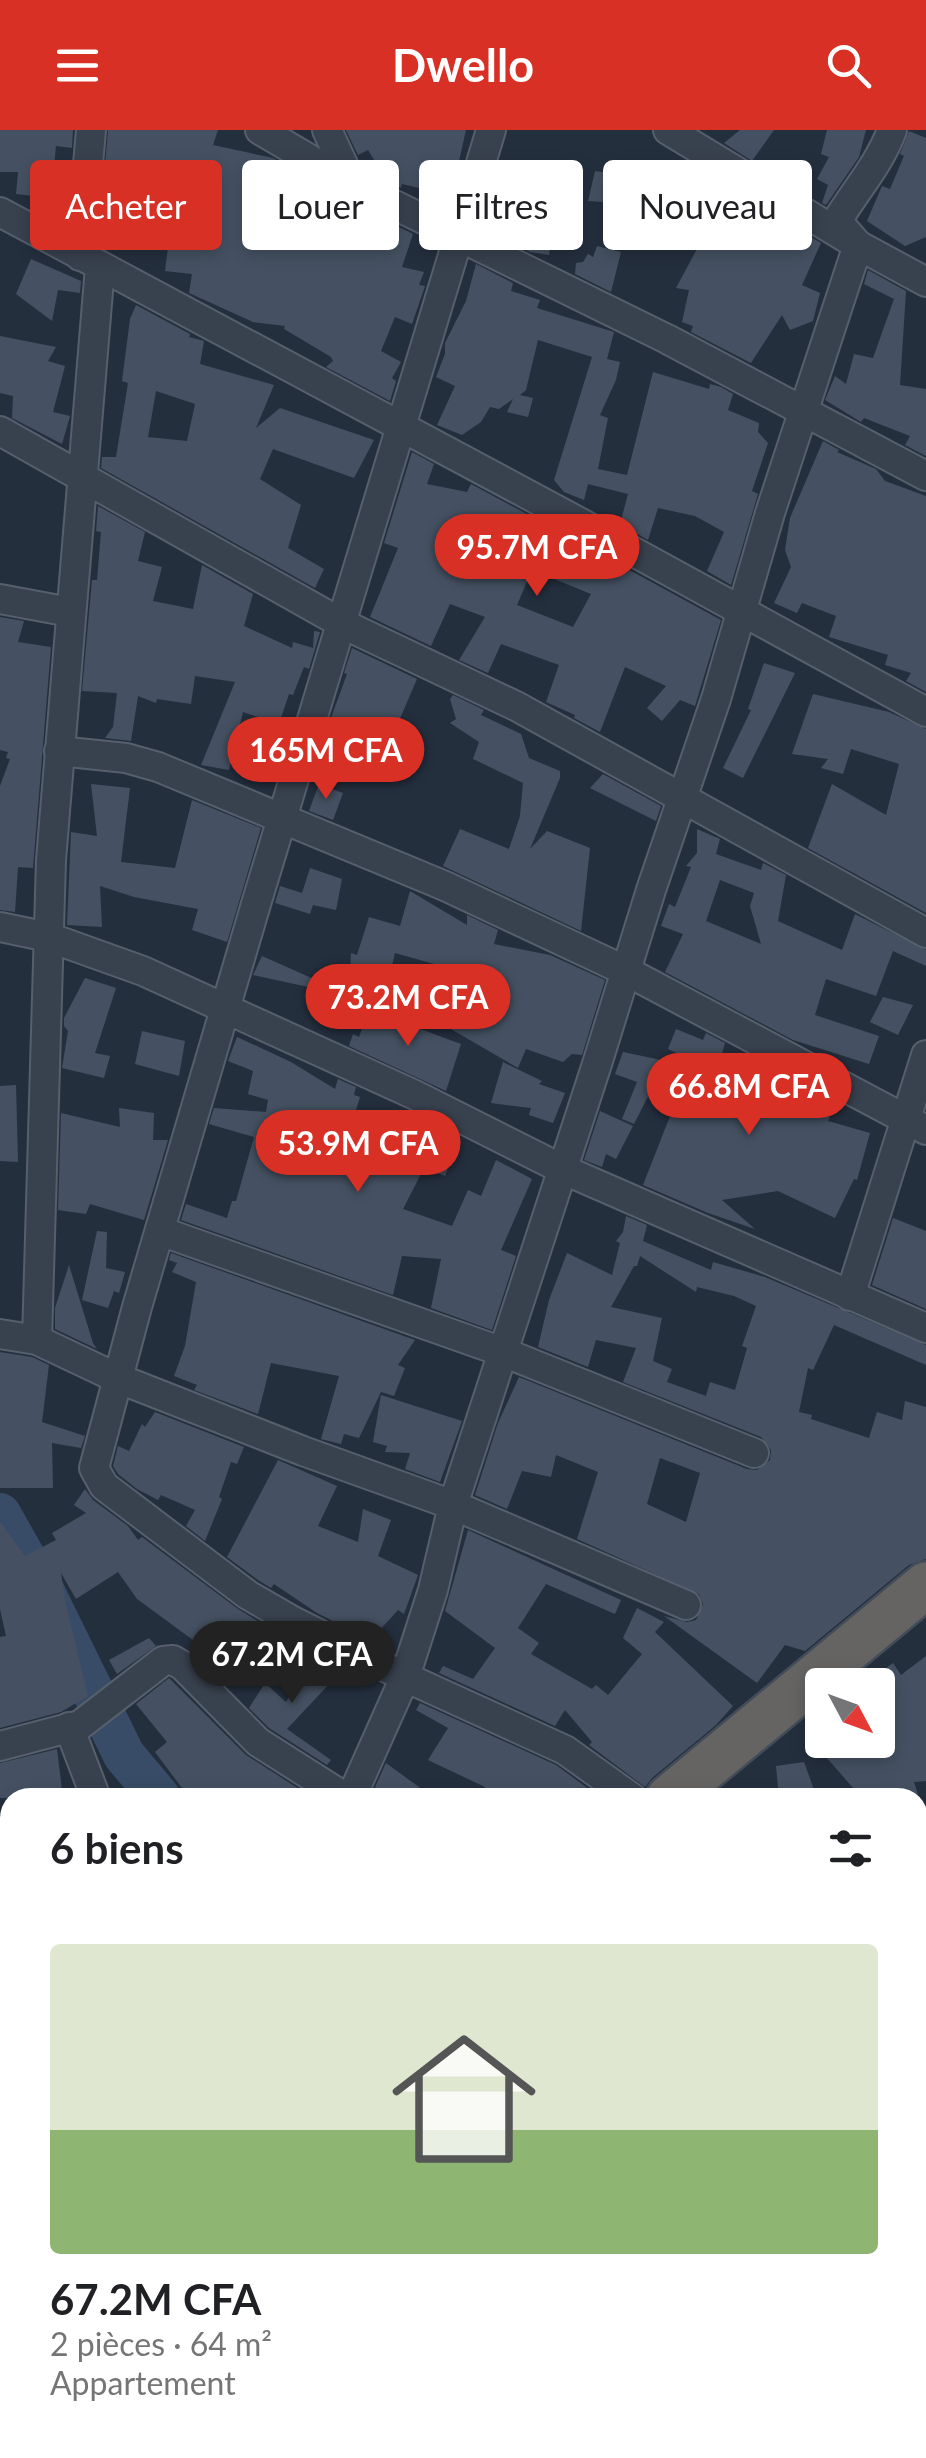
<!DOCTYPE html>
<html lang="fr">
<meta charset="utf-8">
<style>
:root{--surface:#fff;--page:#f6f6f6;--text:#202124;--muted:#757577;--line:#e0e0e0;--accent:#d93025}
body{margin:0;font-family:Lato,sans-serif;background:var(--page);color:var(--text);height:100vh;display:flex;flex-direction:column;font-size:38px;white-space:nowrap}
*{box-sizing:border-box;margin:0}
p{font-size:32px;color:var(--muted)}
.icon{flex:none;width:55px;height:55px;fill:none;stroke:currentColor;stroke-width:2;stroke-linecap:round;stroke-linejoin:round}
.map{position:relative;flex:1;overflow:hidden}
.panel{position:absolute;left:0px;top:1658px;width:928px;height:672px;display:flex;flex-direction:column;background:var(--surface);border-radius:30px 30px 0 0;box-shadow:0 5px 15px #0003}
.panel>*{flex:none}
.banner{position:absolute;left:30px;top:30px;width:868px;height:90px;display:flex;gap:20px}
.needle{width:65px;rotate:131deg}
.buttons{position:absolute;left:805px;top:1538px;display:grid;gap:20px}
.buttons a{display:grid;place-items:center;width:90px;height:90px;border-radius:10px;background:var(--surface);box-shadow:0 5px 15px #0003;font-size:50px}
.price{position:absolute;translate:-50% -85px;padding:0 22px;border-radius:35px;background:var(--accent);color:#fff;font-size:32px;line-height:65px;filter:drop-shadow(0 2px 5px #0008)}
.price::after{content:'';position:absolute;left:50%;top:60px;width:30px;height:22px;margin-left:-15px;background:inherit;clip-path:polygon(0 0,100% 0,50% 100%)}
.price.on{background:#222;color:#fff}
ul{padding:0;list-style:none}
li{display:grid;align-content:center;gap:20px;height:530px;padding:0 50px}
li+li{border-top:2px solid var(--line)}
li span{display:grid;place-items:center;height:310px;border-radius:10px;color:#555}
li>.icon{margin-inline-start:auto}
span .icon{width:180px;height:180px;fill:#fffc;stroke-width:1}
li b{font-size:42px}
h2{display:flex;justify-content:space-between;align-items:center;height:120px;padding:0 50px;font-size:42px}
.tag{padding:0 35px;border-radius:10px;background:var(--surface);box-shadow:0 5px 15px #0003;font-size:35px;line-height:90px}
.tag.on{background:var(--accent);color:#fff}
header{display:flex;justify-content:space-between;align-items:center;height:130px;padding:0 50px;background:var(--accent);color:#fff;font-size:45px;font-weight:700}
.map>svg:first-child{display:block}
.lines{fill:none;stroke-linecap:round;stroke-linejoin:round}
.river{stroke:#394c67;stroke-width:42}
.building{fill:#455162;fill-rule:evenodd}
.minor-casing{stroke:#565f6c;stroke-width:32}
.trunk-casing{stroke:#434c59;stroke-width:50}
.minor{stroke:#38414e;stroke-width:28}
.trunk{stroke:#656462;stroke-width:45}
</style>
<header><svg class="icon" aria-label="menu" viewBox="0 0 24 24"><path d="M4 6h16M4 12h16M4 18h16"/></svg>Dwello<svg class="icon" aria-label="search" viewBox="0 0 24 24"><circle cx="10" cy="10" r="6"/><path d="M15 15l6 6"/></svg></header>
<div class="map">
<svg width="926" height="2328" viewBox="0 0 926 2328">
<rect width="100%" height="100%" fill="#242f3e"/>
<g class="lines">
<path class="river" d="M0,1384L43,1460L124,1625L160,1668"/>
</g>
<g class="building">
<path d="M0,0H73L72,18L56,16L51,68L16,64L18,42H0Z"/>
<path d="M108,0H218L213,15L273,28L328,60L321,76L383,89L413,104L402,137L424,142L419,155L425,156L412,194L395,187L381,221L401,232L392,248L396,251L390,271L326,237L333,231L331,227L284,199L285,196L253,192L189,163L192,144L165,141L168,117L120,110L124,36L104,84L101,83Z"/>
<path d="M346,0H466L455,49L430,45L427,60L402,54L401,58L387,51L368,20L358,25Z"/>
<path d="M740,0H774L752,31L724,13Z"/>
<path d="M827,0H866L859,27L826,75L822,73L828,55L817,49L829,27L821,24Z"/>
<path d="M909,1L926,8V107L905,116L867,91L882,56L890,59L904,26L900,24Z"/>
<path d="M648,30L677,38L678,34L707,44L700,63L764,87L766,80L821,113L802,155L820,163L813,191L790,200L782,185L751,233L691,202L693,196L682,192L689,160L676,158L705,104L697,102L700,93L660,80L653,104L628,97L633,82L614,78L618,73L588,71L595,41L643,47Z"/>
<path d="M552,47L555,85L549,125L530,122L480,97L493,53Z"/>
<path d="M597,116L621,122L611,162L575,144L576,133L583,132L588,124L593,127Z"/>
<path d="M31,129L81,151L80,163L58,160L52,191L16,164Z"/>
<path d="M476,134L513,153L511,161L540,170L537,178L614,202L607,229L620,232L616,250L600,285L608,288L598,339L627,345L653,242L709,259L710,254L721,257L733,264L728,280L759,293L758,302L768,313L752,361L758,364L731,455L707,441L724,402L695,386L658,378L648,410L620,394L628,364L588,354L584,370L564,362L554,350L592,227L538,210L526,260L520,265L533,268L528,287L507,282L513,269L499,279L490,277L481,292L462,305L437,295L455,256L436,247L445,224V213L466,171Z"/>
<path d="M868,140L906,161L900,255L926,259V326L905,315L910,306L864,288L861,292L825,270L835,246L846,254L854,224L873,228L894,169L864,154Z"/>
<path d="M136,175L190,204L189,207L204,211L200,234L274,255L256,298L280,278L374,310L354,348L273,319L260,349L301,375L288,418L324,439L315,458L101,338L102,327H116L128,253L122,251L130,189ZM156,261L195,274L187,311L148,307Z"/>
<path d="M0,206L56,217L48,231L65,236L53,282L70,286L62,314L12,288L13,266L0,263Z"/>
<path d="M823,311L839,320L837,322L876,339L885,351L926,366V562L906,551L911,543L885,535L888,525L829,507L836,486L802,473L797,483L774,473L791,437L785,420L790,388Z"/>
<path d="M412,322L434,334L427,354L467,362L471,354L551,397L547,408L597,426L600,424L721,490L695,576L680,570L662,591L647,578L666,556L625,537L600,602L574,588L575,585L546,572L559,535L501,514L488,543L459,530L485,487L450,474L431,516L370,487L398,418L384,413ZM532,440L591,464L573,497L517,475Z"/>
<path d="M98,376L145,402L138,431L162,437L153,471L193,479L202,435L253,464L244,496L292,518L293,512L313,518L314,501L320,502L309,539L304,537L293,565L289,564L279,594L243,582L229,640L201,635L235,552L195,546L191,574L157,569L156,573L138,566L131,611L105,608L113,597L117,563L82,561L92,450H97L101,402L96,401Z"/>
<path d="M0,487L24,491L18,512L51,517L33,738L18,737L15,782L0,780V656L10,629L6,628L8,622L0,620Z"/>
<path d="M352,518L417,549L389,614L328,596L347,544L344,543Z"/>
<path d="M764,533L795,543L743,648L723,638L751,580L748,579Z"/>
<path d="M813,564L889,582L926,599V783L808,718L832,654L886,685L899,634L851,619L843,644L821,638L828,629L792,624Z"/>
<path d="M453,565L484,580L481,585L521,604L529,628L560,641V648L530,719L547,701L590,718L581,801L443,736L460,699L509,719L520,686L523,653L473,629L479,612L450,593L456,589L450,569Z"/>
<path d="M603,644L661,676L656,691L590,658Z"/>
<path d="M91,654L130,658L121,732L175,738L192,670L261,698L227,812L192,800L198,779L134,767L100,756L102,797L67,795L71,702L97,706Z"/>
<path d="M319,654L343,663L333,690L309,681Z"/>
<path d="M697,699L720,709L716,724L761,740L763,733L786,745L778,791L842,820L855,784L926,820V836L893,821L876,866L826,849L815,885L879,906L869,934L793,910L665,842L683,804L661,796L669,774L675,777L691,737L686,736L697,723ZM720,750L754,763L750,776L761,814L706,791Z"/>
<path d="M310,738L342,749L336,780L313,775L310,784L275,773L280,756L302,763Z"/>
<path d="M410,761L467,795V785L498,800L494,814L550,825L605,850L582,925L572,924L563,932L526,919L518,938L449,898L458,872L432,861L441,836L395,823L383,873L338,863L350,842L351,823L357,825L369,787L400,796Z"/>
<path d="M262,826L316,850L313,858L253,845Z"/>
<path d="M85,848L116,858L95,923L110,926L104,948L62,938L68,901L64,896V888Z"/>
<path d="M883,867L913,875L898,905L870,892Z"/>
<path d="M369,880L461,914L446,961L349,916L353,904L359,907Z"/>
<path d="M676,899L703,910L706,903L725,913L721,927L750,938L757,930L779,942L776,950L802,960L799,966L818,973L814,983L830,987L828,991L870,1003L857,1050L854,1049L835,1088L778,1061L722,1070L755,1099L708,1083L643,1055L692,930L668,919Z"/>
<path d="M142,901L185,911L179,946L135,934Z"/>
<path d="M237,907L291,932L335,959L338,949L356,957L354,965L360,967L346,1013L411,1028L420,1003L434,1008L439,996L460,1007L445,1046L424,1038L403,1079L452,1096L468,1060L481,1066L496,1030L532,1049L501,1120L516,1126L492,1200L431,1178L441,1129L402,1126L393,1165L181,1090L186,1074L227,1088L232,1071H236L254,1007L209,994L214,978L266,982L268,970L248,964L253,941L228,931Z"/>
<path d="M623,922L666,931L634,994L622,989L637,952L615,944Z"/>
<path d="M503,932L542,951L539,954L565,963L553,993L529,985L531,978L491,973Z"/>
<path d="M16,955L18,1032L0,1031V956Z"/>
<path d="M119,978L154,983L153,1010H168L144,1090L90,1074L86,1084L58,1080L61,983L120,997Z"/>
<path d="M600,981L633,996L616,1029L606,1024L602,1037L584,1030Z"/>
<path d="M626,1086L647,1095L643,1111L711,1140L713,1132L765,1147L926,1215V1235L834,1195L813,1240L808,1238L799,1282L812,1285L811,1289L869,1308L877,1282L902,1290L905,1271L926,1277V1429L909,1435L805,1521L785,1515L757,1553L664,1486L687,1492L696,1490L703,1474L699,1464L577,1409L598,1342L556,1325L551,1347L522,1341L507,1379L475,1365L498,1293L519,1247L747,1339L757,1340L770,1330L771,1320L761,1307L623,1252L636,1218L596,1210L588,1237L538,1217L549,1170L567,1123L612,1145L620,1113L616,1111L623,1102ZM640,1126L696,1162L697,1157L734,1166L756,1176L742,1216L747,1218L735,1260L710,1252L706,1266L667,1252L672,1239L653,1231L662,1188L611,1177L634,1136H637ZM660,1328L700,1343L686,1392L647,1374Z"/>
<path d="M893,1088L926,1101V1179L872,1155Z"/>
<path d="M97,1101L107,1102L106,1138L125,1142L119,1163L114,1161L108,1178L82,1170Z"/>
<path d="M171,1123L415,1210L398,1235L405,1238L394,1266L381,1262L359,1308L344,1304L341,1314L321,1309L339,1246L271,1233L258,1284L194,1260L197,1255L174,1246L185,1216L196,1152L172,1142L177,1133L169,1130Z"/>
<path d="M69,1135L93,1213L97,1219L55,1199V1178Z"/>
<path d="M0,1222L32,1227L49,1235L42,1292L85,1306L81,1318L52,1313L53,1358H0Z"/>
<path d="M381,1265L462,1291L440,1352L405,1339L410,1323L385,1322L387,1316L373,1312Z"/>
<path d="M155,1282L244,1317L237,1334L231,1332L219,1367L222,1369L205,1411L186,1396L195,1380L161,1365L158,1370L137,1359L118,1344L113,1336L118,1316L129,1321L142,1294L145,1297Z"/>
<path d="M278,1330L337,1356L318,1396L358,1412L363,1379L391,1390L378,1426L418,1445L404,1484L398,1480L377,1503L357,1495L354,1502L317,1483L274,1454L271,1458L258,1450L227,1427Z"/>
<path d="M85,1359L93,1370L128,1396L138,1410L142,1407L238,1479L271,1499L238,1543L137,1469L118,1442L76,1469L61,1443L66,1475L88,1566L61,1582L0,1598V1507L6,1506L0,1479V1392L25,1426L56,1410L52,1403L86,1383L74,1375Z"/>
<path d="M468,1400L621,1470L615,1484L546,1454L518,1498L539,1513L531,1524L592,1559L596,1555L608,1565L642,1524L623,1508L637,1478L664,1492L655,1502L733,1576L716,1595L652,1648L645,1657L589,1615L592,1612L565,1580L555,1596L439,1543L443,1536L473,1549L495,1518L445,1481Z"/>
<path d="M149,1508L156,1516L117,1544L109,1530Z"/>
<path d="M926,1526V1651L914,1652L919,1668H862L811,1610H878V1555L867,1552L893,1533L901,1545Z"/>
<path d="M310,1529L333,1550L287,1599L331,1630L327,1635L269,1598L249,1578L265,1553L286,1572Z"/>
<path d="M169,1548L246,1625L307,1664L305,1668H201L182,1658L155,1622L167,1612L136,1574Z"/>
<path d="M420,1573L556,1635L601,1668H479L485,1657L428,1630L448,1598L416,1580Z"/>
<path d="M57,1619L63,1668H0V1633Z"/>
<path d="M804,1632L817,1668H779L776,1636Z"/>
<path d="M386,1633L434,1668H387L375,1657Z"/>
</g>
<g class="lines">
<g class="minor-casing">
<g id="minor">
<path d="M260,0L352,54L667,209L926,346"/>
<path d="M327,0L352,54"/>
<path d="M491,0L256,774L137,1177L94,1338L104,1356L248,1465L293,1491L405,1547L565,1620L632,1668"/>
<path d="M668,0L858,115L926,152"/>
<path d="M0,82L581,393L926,582"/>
<path d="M80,126L91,0"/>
<path d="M0,301L343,494L516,576L926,803"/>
<path d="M0,469L70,482"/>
<path d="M59,621L126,628L158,637L445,756L626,841L926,1000"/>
<path d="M0,797L48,807L143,841L415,965L562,1039L926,1198"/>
<path d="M160,1101L503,1222L754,1323"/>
<path d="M850,1166L926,925"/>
<path d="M0,1204L37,1210L117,1248L303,1321L453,1375L686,1475"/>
<path d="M37,1210L51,730L100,137"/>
<path d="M69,1597L96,1668"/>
<path d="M0,1616L80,1595L163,1531L173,1530L183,1536L258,1612L346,1668"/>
<path d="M351,1668L405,1547L433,1460L453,1375L597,934L651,760L716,569L770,383L858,115L837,91C855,61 880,33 892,0"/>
<path d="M918,1797H926"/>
<path d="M0,1826L10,1823"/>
<path d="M918,1943L926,1942"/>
<path d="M0,2045L10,2044"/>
<path d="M918,2100L926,2099"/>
<path d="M918,2252H926"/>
<path d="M670,2320L671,2328"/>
<path d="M33,2328L106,2320"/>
<path d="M301,2328V2320"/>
</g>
</g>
<g class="trunk-casing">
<g id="trunk">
<path d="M669,1668L926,1455"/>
<path d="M0,2229L10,2221"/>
</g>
</g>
<use href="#minor" class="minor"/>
<use href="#trunk" class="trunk"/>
</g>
</svg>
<div class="buttons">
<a><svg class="needle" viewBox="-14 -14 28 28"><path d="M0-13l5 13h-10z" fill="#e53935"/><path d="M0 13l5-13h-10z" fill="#757577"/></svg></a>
</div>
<b class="price" style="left:537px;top:469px">95.7M CFA</b>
<b class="price" style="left:326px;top:672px">165M CFA</b>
<b class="price" style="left:408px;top:919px">73.2M CFA</b>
<b class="price" style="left:749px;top:1008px">66.8M CFA</b>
<b class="price" style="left:358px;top:1065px">53.9M CFA</b>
<b class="price on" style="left:292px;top:1576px">67.2M CFA</b>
<div class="banner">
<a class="tag on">Acheter</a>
<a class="tag">Louer</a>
<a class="tag">Filtres</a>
<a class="tag">Nouveau</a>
</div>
<section class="panel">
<h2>6 biens<svg class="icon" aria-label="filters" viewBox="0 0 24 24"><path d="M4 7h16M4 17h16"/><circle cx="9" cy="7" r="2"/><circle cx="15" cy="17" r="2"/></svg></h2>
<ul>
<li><span style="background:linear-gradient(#dfe7d0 60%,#8fb573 0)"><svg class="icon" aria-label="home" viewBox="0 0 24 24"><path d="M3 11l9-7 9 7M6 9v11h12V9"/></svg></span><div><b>67.2M CFA</b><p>2 pièces · 64 m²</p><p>Appartement</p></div></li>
</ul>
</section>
</div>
